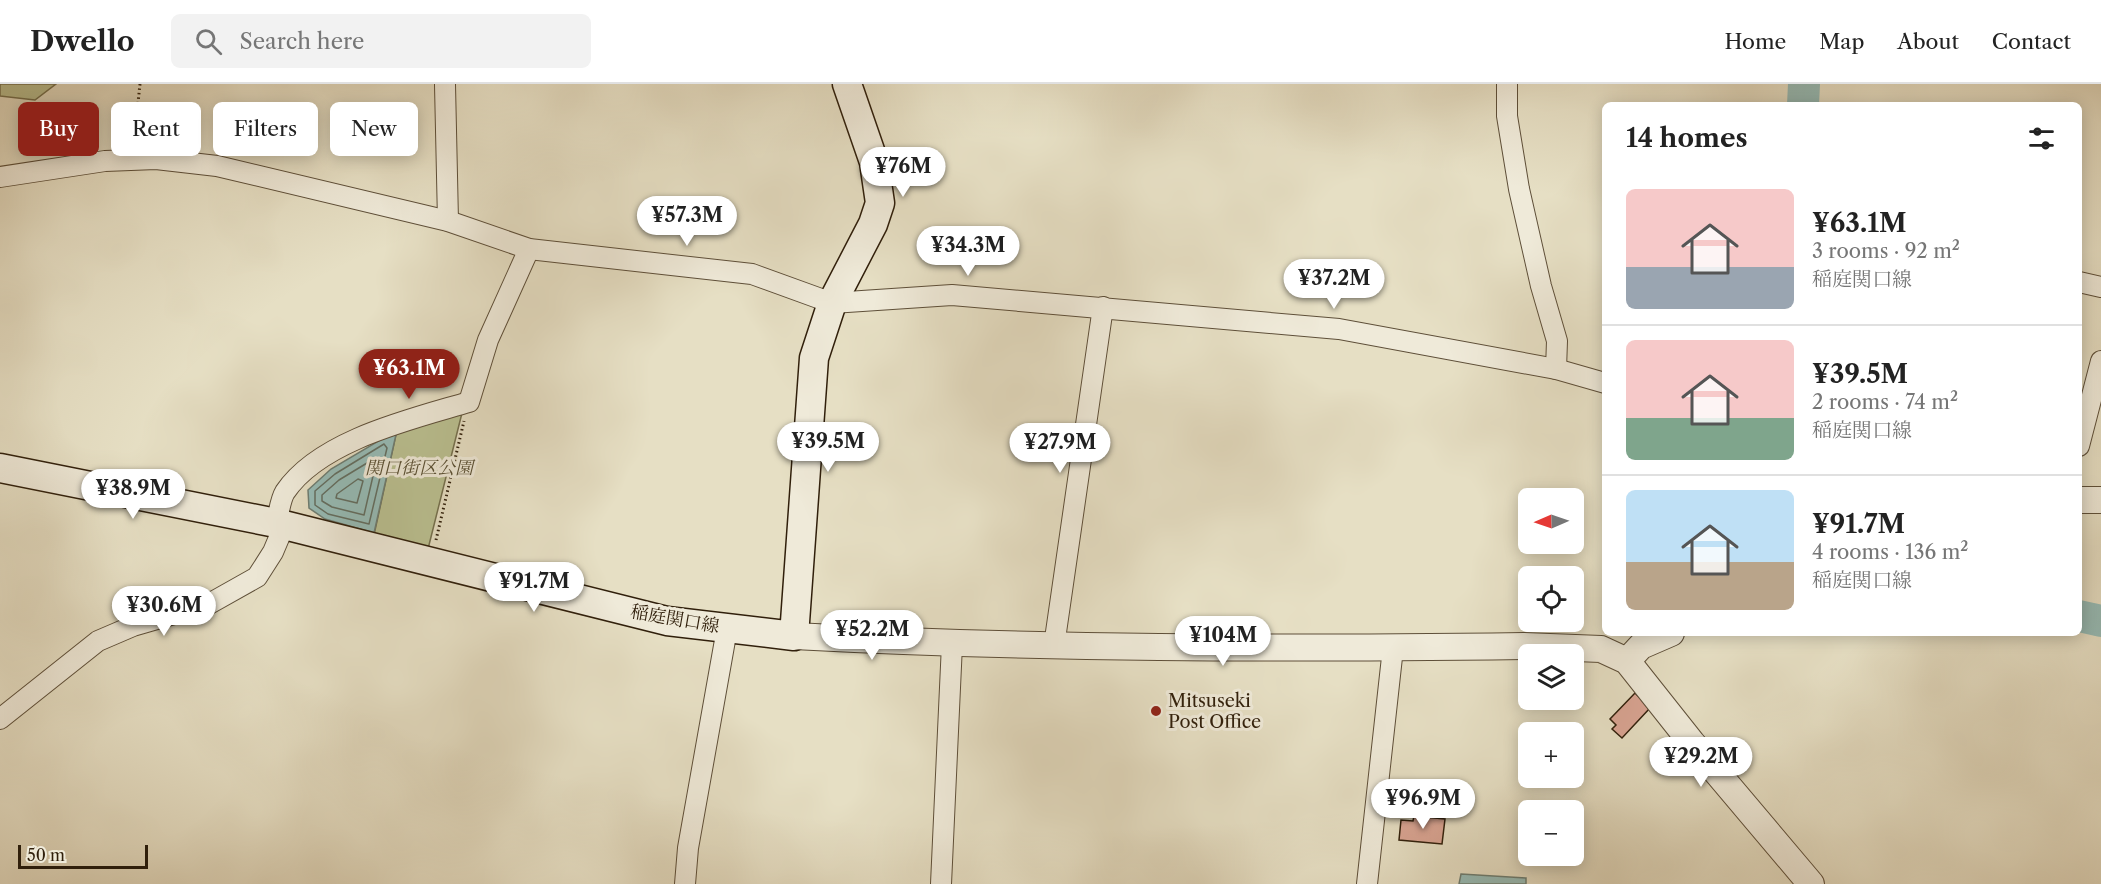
<!DOCTYPE html>
<meta charset="utf-8">
<style>
:root{--surface:#fff;--page:#f2f2f2;--text:#222;--muted:#767676;--line:#e0e0e0;--accent:#8f2418}
body{margin:0;font-family:"Libre Caslon Text","Noto Serif JP",serif;background:var(--page);color:var(--text);height:100vh;display:flex;flex-direction:column;font-size:22px;white-space:nowrap}
*{box-sizing:border-box;margin:0}
p{font-size:20px;color:var(--muted)}
.icon{flex:none;width:33px;height:33px;fill:none;stroke:currentColor;stroke-width:2;stroke-linecap:round;stroke-linejoin:round}
.map{position:relative;flex:1;overflow:hidden}
.drawer{position:absolute;left:1602px;top:18px;width:480px;height:534px;display:flex;flex-direction:column;background:var(--surface);border-radius:9px;box-shadow:0 3px 15px #0003}
.drawer>*{flex:none}
.hud{position:absolute;left:18px;top:18px;width:570px;height:54px;display:flex;gap:12px}
.needle{width:39px;rotate:268deg}
.buttons{position:absolute;left:1518px;top:404px;display:grid;gap:12px}
.buttons a{display:grid;place-items:center;width:66px;height:66px;border-radius:9px;background:var(--surface);box-shadow:0 3px 15px #0003;font-size:30px}
.scale{position:absolute;left:18px;bottom:15px;width:130px;box-sizing:border-box;padding-left:6px;border:3px solid #301f0b;border-top:0;font-size:16px;line-height:21px;white-space:nowrap;color:#301f0b;-webkit-text-stroke:4px #efead9;paint-order:stroke}
.price{position:absolute;translate:-50% -51px;padding:0 14px;border-radius:21px;background:#fff;color:#222;font-size:20px;line-height:39px;filter:drop-shadow(0 2px 3px #0008)}
.price::after{content:'';position:absolute;left:50%;top:36px;width:18px;height:14px;margin-left:-9px;background:inherit;clip-path:polygon(0 0,100% 0,50% 100%)}
.price.current{background:var(--accent);color:#fff}
ul{padding:0;list-style:none}
li{display:flex;align-items:center;gap:18px;height:150px;padding:0 24px}
li+li{border-top:2px solid var(--line)}
li span{display:grid;place-items:center;flex:none;width:168px;height:120px;border-radius:9px;color:#555}
li>.icon{margin-inline-start:auto}
span .icon{width:72px;height:72px;fill:#fffc;stroke-width:1}
li b{font-size:26px}
h2{display:flex;justify-content:space-between;align-items:center;height:72px;padding:0 24px;font-size:26px}
.tag{padding:0 21px;border-radius:9px;background:var(--surface);box-shadow:0 3px 15px #0003;font-size:21px;line-height:54px}
.tag.current{background:var(--accent);color:#fff}
header{display:flex;align-items:center;gap:36px;box-sizing:border-box;height:84px;padding:0 30px;background:var(--surface);border-bottom:2px solid var(--line)}
header strong{font-size:28px}
nav{display:flex;gap:33px;margin-inline-start:auto;font-size:21px}
.search{width:420px;height:54px;background:var(--page);display:flex;align-items:center;gap:15px;box-sizing:border-box;padding:0 21px;border-radius:9px;color:var(--muted);font-size:22px}
.map>svg:first-child{display:block}
.green{fill:#bac091;stroke:#75704e;stroke-width:1.5}
.water{fill:#96bcb7;stroke:#6d7d72;stroke-width:1.5}
.lines{fill:none;stroke-linecap:round;stroke-linejoin:round}
.shore{stroke:#636e61;stroke-width:1.5}
.river{stroke:#96bcb7;stroke-width:32}
.building{fill:#daa594;stroke:#301f0b;stroke-width:1.5}
.minor-casing{stroke:#5e4f39;stroke-width:22}
.tertiary-casing{stroke:#5e4f39;stroke-width:28}
.secondary-casing{stroke:#301f0b;stroke-width:31}
.path{stroke:#301f0b;stroke-width:3;stroke-dasharray:1.5 3;stroke-linecap:butt}
.minor{stroke:#efead9;stroke-width:20}
.tertiary{stroke:#efead9;stroke-width:26}
.secondary{stroke:#efead9;stroke-width:28}
.poi-dot{fill:#8f2418;stroke:#efead9;stroke-width:2}
.labels{text-anchor:middle;stroke-width:6;stroke-linejoin:round;paint-order:stroke}
.park-label{font-size:18px;font-style:italic;fill:#594f33;stroke:#efead9}
.street-label{font-size:18px;fill:#301f0b;stroke:#efead9}
.poi-label{font-size:18px;fill:#301f0b;stroke:#efead9;text-anchor:start}
</style>
<header>
<strong>Dwello</strong>
<div class="search"><svg class="icon" aria-label="search" viewBox="0 0 24 24"><circle cx="10" cy="10" r="6"/><path d="M15 15l6 6"/></svg>Search here</div>
<nav><a>Home</a><a>Map</a><a>About</a><a>Contact</a></nav>
</header>
<div class="map">
<svg width="2101" height="800" viewBox="0 0 2101 800">
<rect width="100%" height="100%" fill="#e6dfc4"/>
<filter id="stains"><feTurbulence type="fractalNoise" baseFrequency=".00333" numOctaves="4"/><feColorMatrix values="0 0 0 0 .2 0 0 0 0 .09 0 0 0 0 .02 0 0 0 .5 -.17"/></filter>
<radialGradient id="worn" r=".72"><stop offset=".6" stop-color="#630" stop-opacity="0"/><stop offset="1" stop-color="#630" stop-opacity=".3"/></radialGradient>
<g class="green">
<path d="M0,0H56L35,16L0,12Z"/>
<path d="M463,325L426,473L372,460L397,346Z"/>
</g>
<g class="water">
<path d="M397,346L374,449L325,435L309,424L308,406L331,385Z"/>
<path d="M1461,790L1526,794V800H1459Z"/>
</g>
<g class="lines">
<g class="shore">
<path d="M384,360L387,364L369,440L328,430L315,421V407L335,390Z"/>
<path d="M372,376L376,379L364,431L332,423L322,417V411L339,396Z"/>
<path d="M358,395L363,397L357,419L336,414L337,410Z"/>
</g>
<g class="river">
<path d="M1803,21L1804,0"/>
<path d="M2079,532L2101,537"/>
</g>
</g>
<g class="building">
<path d="M1635,609L1650,624L1622,654L1612,645L1616,641L1610,635Z"/>
<path d="M1414,732L1445,735L1442,760L1399,756L1401,736L1413,737Z"/>
</g>
<g class="lines">
<g class="minor-casing">
<g id="minor">
<path d="M1507,0V32L1519,105L1541,202L1557,257L1556,285"/>
<path d="M445,1L448,137"/>
<path d="M0,93L105,77L156,75L217,82L448,137L529,165L752,190L832,219L952,211L1339,245L1556,285L1605,299"/>
<path d="M2079,198L2101,203"/>
<path d="M2079,362L2101,277"/>
<path d="M276,439C279,430 280,416 285,408C320,356 412,335 469,318L488,256L529,165"/>
<path d="M1054,562L1103,223"/>
<path d="M0,635L98,557L133,542L209,520L257,493L273,468L284,442"/>
<path d="M685,800L688,764L727,545"/>
<path d="M941,800L952,560"/>
<path d="M1367,800L1393,564"/>
</g>
</g>
<g class="tertiary-casing">
<g id="tertiary">
<path d="M2079,416H2101"/>
<path d="M794,552C1037,565 1281,565 1524,562L1601,565L1627,577L1692,659L1811,800"/>
<path d="M1627,577L1641,562L1671,549"/>
</g>
</g>
<g class="secondary-casing">
<path id="secondary" d="M0,384L276,439L667,537L794,552L814,274L832,219L873,140L880,119L874,78L847,0"/>
</g>
<g class="path">
<path d="M140,0L136,38L143,56"/>
<path d="M436,456L464,337"/>
</g>
<use href="#minor" class="minor"/>
<use href="#tertiary" class="tertiary"/>
<use href="#secondary" class="secondary"/>
</g>
<circle class="poi-dot" cx="1156" cy="627" r="6"/>
<g class="labels">
<g class="park-label">
<text x="419" y="390">関口街区公園</text>
</g>
<g class="street-label">
<text transform="translate(675 535) rotate(10)" y="6">稲庭関口線</text>
</g>
<g class="poi-label">
<text x="1168" y="623">Mitsuseki<tspan x="1168" dy="21">Post Office</tspan></text>
</g>
</g>
<rect width="100%" height="100%" filter="url(#stains)"/>
<rect width="100%" height="100%" fill="url(#worn)"/>
</svg>
<div class="buttons">
<a><svg class="needle" viewBox="-14 -14 28 28"><path d="M0-13l5 13h-10z" fill="#e53935"/><path d="M0 13l5-13h-10z" fill="#767676"/></svg></a>
<a><svg class="icon" aria-label="locate" viewBox="0 0 24 24"><circle cx="12" cy="12" r="6"/><path d="M12 2v4M12 18v4M2 12h4M18 12h4"/></svg></a>
<a><svg class="icon" aria-label="layers" viewBox="0 0 24 24"><path d="M12 4l9 5-9 5-9-5zM3 14l9 5 9-5"/></svg></a>
<a>+</a>
<a>−</a>
</div>
<div class="scale">50 m</div>
<b class="price" style="left:903px;top:114px">¥76M</b>
<b class="price" style="left:687px;top:163px">¥57.3M</b>
<b class="price" style="left:968px;top:193px">¥34.3M</b>
<b class="price" style="left:1334px;top:226px">¥37.2M</b>
<b class="price current" style="left:409px;top:316px">¥63.1M</b>
<b class="price" style="left:828px;top:389px">¥39.5M</b>
<b class="price" style="left:1060px;top:390px">¥27.9M</b>
<b class="price" style="left:133px;top:436px">¥38.9M</b>
<b class="price" style="left:534px;top:529px">¥91.7M</b>
<b class="price" style="left:164px;top:553px">¥30.6M</b>
<b class="price" style="left:872px;top:577px">¥52.2M</b>
<b class="price" style="left:1223px;top:583px">¥104M</b>
<b class="price" style="left:1701px;top:704px">¥29.2M</b>
<b class="price" style="left:1423px;top:746px">¥96.9M</b>
<div class="hud">
<a class="tag current">Buy</a>
<a class="tag">Rent</a>
<a class="tag">Filters</a>
<a class="tag">New</a>
</div>
<section class="drawer">
<h2>14 homes<svg class="icon" aria-label="filters" viewBox="0 0 24 24"><path d="M4 7h16M4 17h16"/><circle cx="9" cy="7" r="2"/><circle cx="15" cy="17" r="2"/></svg></h2>
<ul>
<li><span style="background:linear-gradient(#f6c9c9 65%,#9aa5b1 0)"><svg class="icon" aria-label="home" viewBox="0 0 24 24"><path d="M3 11l9-7 9 7M6 9v11h12V9"/></svg></span><div><b>¥63.1M</b><p>3 rooms · 92 m²</p><p>稲庭関口線</p></div></li>
<li><span style="background:linear-gradient(#f6c9c9 65%,#7fa58c 0)"><svg class="icon" aria-label="home" viewBox="0 0 24 24"><path d="M3 11l9-7 9 7M6 9v11h12V9"/></svg></span><div><b>¥39.5M</b><p>2 rooms · 74 m²</p><p>稲庭関口線</p></div></li>
<li><span style="background:linear-gradient(#bfe0f5 60%,#b9a48a 0)"><svg class="icon" aria-label="home" viewBox="0 0 24 24"><path d="M3 11l9-7 9 7M6 9v11h12V9"/></svg></span><div><b>¥91.7M</b><p>4 rooms · 136 m²</p><p>稲庭関口線</p></div></li>
</ul>
</section>
</div>
